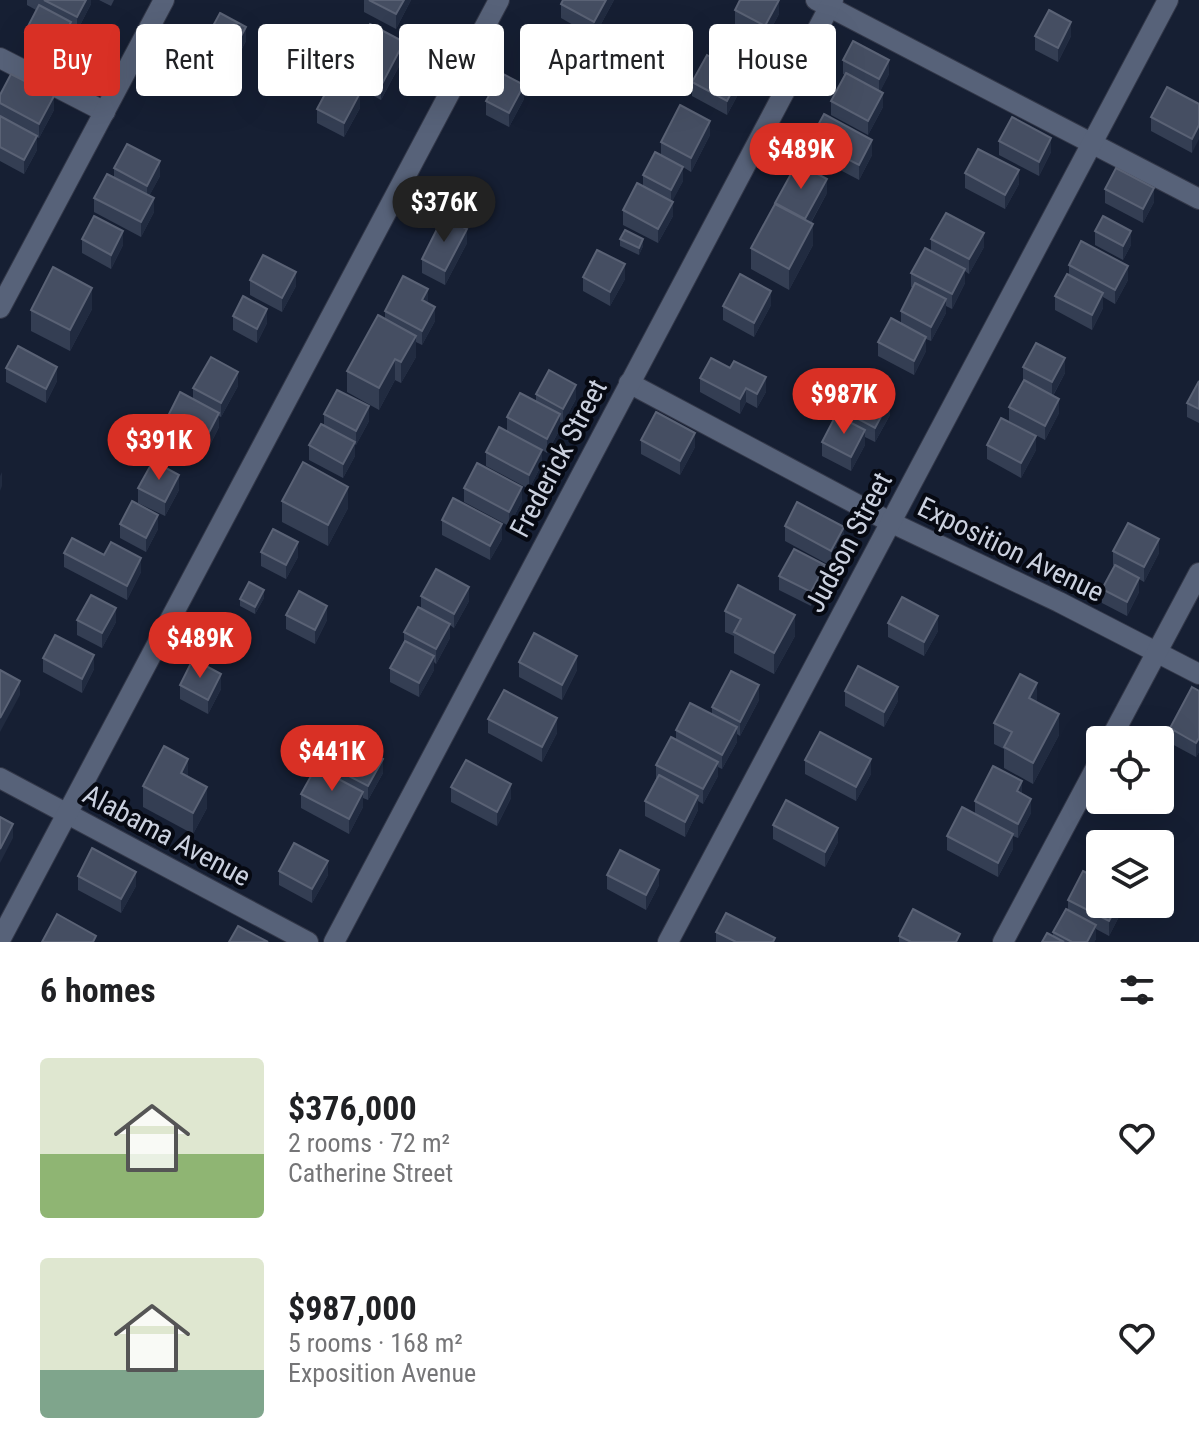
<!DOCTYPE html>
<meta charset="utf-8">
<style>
:root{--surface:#fff;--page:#f2f2f2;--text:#202124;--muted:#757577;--accent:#d93025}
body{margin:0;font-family:"Roboto Condensed",sans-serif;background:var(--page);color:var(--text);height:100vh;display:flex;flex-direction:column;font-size:30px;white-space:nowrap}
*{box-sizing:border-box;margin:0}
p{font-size:26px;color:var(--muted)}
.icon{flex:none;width:44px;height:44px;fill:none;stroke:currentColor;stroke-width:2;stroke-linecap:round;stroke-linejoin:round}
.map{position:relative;height:942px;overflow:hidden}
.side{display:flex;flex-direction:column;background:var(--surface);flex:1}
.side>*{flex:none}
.top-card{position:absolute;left:24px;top:24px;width:1152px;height:72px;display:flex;gap:16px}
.tools{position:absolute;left:1086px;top:726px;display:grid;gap:16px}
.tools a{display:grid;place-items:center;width:88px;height:88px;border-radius:8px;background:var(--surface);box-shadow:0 8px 32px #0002;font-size:40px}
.price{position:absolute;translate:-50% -68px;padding:0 18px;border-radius:28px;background:var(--accent);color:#fff;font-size:26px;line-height:52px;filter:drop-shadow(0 2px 4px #0008)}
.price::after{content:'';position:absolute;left:50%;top:48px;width:24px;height:18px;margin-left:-12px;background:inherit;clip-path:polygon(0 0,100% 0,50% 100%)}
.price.active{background:#222;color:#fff}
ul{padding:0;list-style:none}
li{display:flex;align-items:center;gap:24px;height:200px;padding:0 40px}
li span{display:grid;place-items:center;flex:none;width:224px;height:160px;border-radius:8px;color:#555}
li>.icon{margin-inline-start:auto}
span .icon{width:96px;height:96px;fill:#fffc;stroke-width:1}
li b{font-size:34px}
h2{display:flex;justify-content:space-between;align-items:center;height:96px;padding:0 40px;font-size:34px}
.tag{padding:0 28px;border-radius:8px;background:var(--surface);box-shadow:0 8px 32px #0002;font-size:28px;line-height:72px}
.tag.active{background:var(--accent);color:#fff}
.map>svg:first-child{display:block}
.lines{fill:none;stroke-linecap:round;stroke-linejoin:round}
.minor-casing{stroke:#333849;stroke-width:22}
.minor{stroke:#576279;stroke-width:20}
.wall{fill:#343e53}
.shaded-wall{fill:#212b40}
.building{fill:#454e62;stroke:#5a6275;stroke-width:2}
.labels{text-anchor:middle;stroke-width:8;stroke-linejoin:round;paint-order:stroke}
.street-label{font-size:28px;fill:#cbd1df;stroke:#060912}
</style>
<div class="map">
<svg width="1199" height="942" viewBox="0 0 1199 942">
<rect width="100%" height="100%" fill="#161f33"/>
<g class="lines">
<g class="minor-casing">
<g id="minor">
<path d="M816,0L1199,199"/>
<path d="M0,58L105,112"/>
<path d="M0,308L164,0"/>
<path d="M629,383L890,522L1059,602L1199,674"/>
<path d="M1110,740L1199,573"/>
<path d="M0,778L308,942"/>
<path d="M0,940L499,0"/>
<path d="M334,942L833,0"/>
<path d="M668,942L1168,0"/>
<path d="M1003,942L1100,760"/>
</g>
</g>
<use href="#minor" class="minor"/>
</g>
<g class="wall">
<path d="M27,0H91V4L77,31L71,29V37L57,64L25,46V32L36,10L27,5Z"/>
<path d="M99,0H114L111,6Z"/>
<path d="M364,0H411L396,29L364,12Z"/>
<path d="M563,0H614L594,37L561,18V4Z"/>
<path d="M735,10L779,14L765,40L735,24Z"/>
<path d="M1035,36H1071L1058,62L1035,50Z"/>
<path d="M207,37L246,41L233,66L207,52Z"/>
<path d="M404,57L381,100L347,81V67Z"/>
<path d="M716,60L750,72L727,115L692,96V82Z"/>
<path d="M843,60L889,74L880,91L883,107L868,135L831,115V101L845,75L843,74Z"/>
<path d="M0,95L54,110L39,138L37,137V150L24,174L0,161Z"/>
<path d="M524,99L509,127L486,115V101Z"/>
<path d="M1199,104L1192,153L1151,131V117Z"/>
<path d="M360,108L344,137L317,123V109Z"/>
<path d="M710,135L691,172L683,167V181L672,201L673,216L658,243L623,225V210L643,186V175L661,155V142Z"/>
<path d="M810,140L872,155L859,180L810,154Z"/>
<path d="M999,141L1051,152L1039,176L999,155Z"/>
<path d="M114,168L160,176L149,196L154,212L141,237L94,212V198L114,177Z"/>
<path d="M965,173L1019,184L1005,209L965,188Z"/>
<path d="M1105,189L1154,202L1143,223L1105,203Z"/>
<path d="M827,193L811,223L813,245L789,290L751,269V248Z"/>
<path d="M1095,231L1131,245L1123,260L1095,245Z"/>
<path d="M82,239L123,245L111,269L82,253Z"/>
<path d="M620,239L643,246L639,255L620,246Z"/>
<path d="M931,239L984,247L969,274L965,271V283L952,309L946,306V313L931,341L926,339V351L914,375L878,356V342L901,324V311L913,288L911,287V273L931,251Z"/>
<path d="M467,243L445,285L422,273V259Z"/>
<path d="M1069,265L1128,280L1115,304L1103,297V308L1092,330L1055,310V296L1069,275Z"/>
<path d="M583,277L625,279L610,306L583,291Z"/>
<path d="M250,280L296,286L282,312L250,295Z"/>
<path d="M428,303L435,321L422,345L416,342V357L401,383L395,380L379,410L347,392V371L385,319V311Z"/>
<path d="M771,305L754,337L723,320V306Z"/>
<path d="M92,309L70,351L31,331V310Z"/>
<path d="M233,316L267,323L257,343L233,330Z"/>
<path d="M1023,367L1065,373L1053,396L1059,413L1045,440L1009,421V407L1023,381Z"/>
<path d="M6,368L57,381L46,403L6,382Z"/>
<path d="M700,378L766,392L757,408L746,402L740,414L700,392Z"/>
<path d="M1199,381V423L1187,417V403Z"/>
<path d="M238,386L221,417L219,416V427L206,453L167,432V418L193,399V388Z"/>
<path d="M536,394L576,399L563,423L560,422V429L547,453L542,450V464L529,489L486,466V452L507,430V417L536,401Z"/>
<path d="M838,408L890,415L875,442L865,437V445L851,471L822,456V442L838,416Z"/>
<path d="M324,414L369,421L356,445L355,444V456L343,478L309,460V445L324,425Z"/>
<path d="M641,440L695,447L680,475L641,454Z"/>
<path d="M987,445L1036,450L1021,478L987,459Z"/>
<path d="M138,488L179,490L165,516L138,503Z"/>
<path d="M464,488L522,501L509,526L464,502Z"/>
<path d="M282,501L348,508L328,546L282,522Z"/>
<path d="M442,520L502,539L490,560L442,535Z"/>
<path d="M120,524L158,529L146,552L120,538Z"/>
<path d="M785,526L844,542L831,566L785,541Z"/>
<path d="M1113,551L1159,553L1144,582L1139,579V592L1127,616L1102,603V589L1114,566L1113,565Z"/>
<path d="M261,552L298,557L286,579L261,566Z"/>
<path d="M64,553L104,555L141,572L127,600L64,567Z"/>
<path d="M779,576L825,579L811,606L779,590Z"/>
<path d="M421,596L469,601L454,628L450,625V638L436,664L434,662V670L419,697L390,682V668L404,641V632L421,609Z"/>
<path d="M264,598L255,614L240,606V599Z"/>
<path d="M725,611L795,636L774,674L734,653V636L725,632Z"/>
<path d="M286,615L327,620L315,644L286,629Z"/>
<path d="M77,620L116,622L102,648L77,635Z"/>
<path d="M888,623L938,631L924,656L888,637Z"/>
<path d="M43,658L94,669L82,693L43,672Z"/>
<path d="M519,662L577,670L562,700L519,677Z"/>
<path d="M180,685L221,689L208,714L180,699Z"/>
<path d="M845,691L898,701L884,727L845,706Z"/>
<path d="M1199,691V752L1196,757L1170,743V728Z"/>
<path d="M759,700L740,736L737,734V742L722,769L718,767V776L703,804L698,801V810L685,837L645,816V801L656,779V765L676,739V730L712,715V707Z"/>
<path d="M1037,702L1059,735L1033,784L1004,768V749L994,744V723Z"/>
<path d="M488,719L557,733L542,762L488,733Z"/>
<path d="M805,760L871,774L856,801L805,774Z"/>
<path d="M322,762L383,773L368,800L363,798V807L349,834L301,808V794L322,771Z"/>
<path d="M143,786L207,808L193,834L143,807Z"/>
<path d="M451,787L511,798L497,826L451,802Z"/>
<path d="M1022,794L1031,813L1018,838L1013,836V849L998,877L947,850V836L975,814V801Z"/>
<path d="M773,825L838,842L825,867L773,839Z"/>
<path d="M1100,863V904H1124V907L1109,936L1096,929V939L1094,942H1042L1053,936V932L1068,910V900L1098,878V867Z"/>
<path d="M279,871L328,875L312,903L279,885Z"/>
<path d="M607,875L659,885L646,910L607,889Z"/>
<path d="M78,876L136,886L121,913L78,890Z"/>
<path d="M716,932L775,942H716Z"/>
<path d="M899,936L960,942H899Z"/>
</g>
<g class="shaded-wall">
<path d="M86,0H91V4L77,31V17Z"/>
<path d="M404,0H411L396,29V14Z"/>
<path d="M606,0H614L594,37V22Z"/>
<path d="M779,0V14L765,40V26Z"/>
<path d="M71,22V37L57,64V49Z"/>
<path d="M1071,22V36L1058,62V48Z"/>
<path d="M246,27V41L233,66V51Z"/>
<path d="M404,42V57L381,100V86Z"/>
<path d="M750,58V72L727,115V101Z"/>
<path d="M889,60V74L879,94V79Z"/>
<path d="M524,85V99L509,127V113Z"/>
<path d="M360,93V108L344,137V123Z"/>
<path d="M883,93V107L868,135V121Z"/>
<path d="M54,96V110L39,138V124Z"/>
<path d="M710,121V135L691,172V158Z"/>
<path d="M1199,125V139L1192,153V139Z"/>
<path d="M37,136V150L24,174V160Z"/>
<path d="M1051,138V152L1039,176V162Z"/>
<path d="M872,140V155L859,180V165Z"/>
<path d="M160,161V176L147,200V186Z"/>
<path d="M683,167V181L671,204V190Z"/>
<path d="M1019,170V184L1005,209V195Z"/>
<path d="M827,179V193L805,233V219Z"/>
<path d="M1154,188V202L1143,223V209Z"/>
<path d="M154,198V212L141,237V222Z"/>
<path d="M673,202V216L658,243V229Z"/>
<path d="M813,224V245L789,290V269Z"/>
<path d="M467,229V243L445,285V271Z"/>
<path d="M123,231V245L111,269V255Z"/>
<path d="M1131,231V245L1123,260V246Z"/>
<path d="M984,233V247L969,274V259Z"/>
<path d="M643,239V246L639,255V248Z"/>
<path d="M625,264V279L610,306V292Z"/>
<path d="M1128,266V280L1115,304V290Z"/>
<path d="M965,269V283L952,309V294Z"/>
<path d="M296,272V286L282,312V298Z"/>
<path d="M92,288V309L70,351V330Z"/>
<path d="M428,289V303L422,300Z"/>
<path d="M771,291V305L754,337V323Z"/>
<path d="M1103,293V308L1092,330V315Z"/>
<path d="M946,299V313L931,341V327Z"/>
<path d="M435,307V321L422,345V331Z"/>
<path d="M267,309V323L257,343V329Z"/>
<path d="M416,336V357L401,383V362Z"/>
<path d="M926,337V351L914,375V361Z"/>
<path d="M1065,358V373L1052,397V382Z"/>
<path d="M395,359V380L379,410V388Z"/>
<path d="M57,367V381L46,403V389Z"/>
<path d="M238,372V386L221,417V403Z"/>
<path d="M766,377V392L757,408V394Z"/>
<path d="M576,385V399L563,423V409Z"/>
<path d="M746,388V402L740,414V399Z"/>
<path d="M1059,399V413L1045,440V426Z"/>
<path d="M890,400V415L875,442V428Z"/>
<path d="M369,406V421L356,445V431Z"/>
<path d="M219,413V427L206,453V438Z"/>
<path d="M560,414V429L547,453V439Z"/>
<path d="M865,430V445L851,471V457Z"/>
<path d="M695,433V447L680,475V461Z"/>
<path d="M1036,436V450L1021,478V463Z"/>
<path d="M355,442V456L343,478V464Z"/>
<path d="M542,450V464L529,489V475Z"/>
<path d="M2,472V486L0,491V476Z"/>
<path d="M179,475V490L165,516V502Z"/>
<path d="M348,487V508L328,546V525Z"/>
<path d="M522,487V501L509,526V512Z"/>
<path d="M158,515V529L146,552V538Z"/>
<path d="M502,524V539L490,560V546Z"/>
<path d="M844,527V542L831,566V551Z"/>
<path d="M1159,539V553L1144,582V567Z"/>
<path d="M298,542V557L286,579V565Z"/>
<path d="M141,558V572L127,600V586Z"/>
<path d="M825,565V579L811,606V592Z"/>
<path d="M1139,578V592L1127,616V602Z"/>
<path d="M469,587V601L454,628V614Z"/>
<path d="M264,590V598L255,614V607Z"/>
<path d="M327,606V620L315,644V630Z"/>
<path d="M116,608V622L102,648V633Z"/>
<path d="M795,615V636L774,674V653Z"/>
<path d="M938,616V631L924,656V642Z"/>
<path d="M450,624V638L436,664V649Z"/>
<path d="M94,655V669L82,693V679Z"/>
<path d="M434,656V670L419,697V683Z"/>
<path d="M577,656V670L562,700V685Z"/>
<path d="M221,674V689L208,714V700Z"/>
<path d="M20,681V695L0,732V718Z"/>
<path d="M1037,683V704L1029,698Z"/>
<path d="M759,685V700L740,736V722Z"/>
<path d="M898,687V701L884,727V712Z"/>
<path d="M1059,714V735L1033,784V763Z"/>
<path d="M557,718V733L542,762V747Z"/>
<path d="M737,727V742L722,769V755Z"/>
<path d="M1199,738V752L1196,757V743Z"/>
<path d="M188,759V780L181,773Z"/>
<path d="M383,759V773L368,800V786Z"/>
<path d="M871,759V774L856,801V787Z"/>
<path d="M718,762V776L703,804V789Z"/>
<path d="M1022,781V795L1017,791Z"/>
<path d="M511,784V798L497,826V812Z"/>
<path d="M207,787V808L193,834V813Z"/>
<path d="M363,792V807L349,834V819Z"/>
<path d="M698,796V810L685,837V822Z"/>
<path d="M1031,799V813L1018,838V824Z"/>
<path d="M13,824V838L0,863V849Z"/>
<path d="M838,828V842L825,867V852Z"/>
<path d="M1013,834V849L998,877V863Z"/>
<path d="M328,861V875L312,903V889Z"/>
<path d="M659,870V885L646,910V895Z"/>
<path d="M136,872V886L121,913V899Z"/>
<path d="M1118,904H1124V907L1109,936V921Z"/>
<path d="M1096,925V939L1094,942H1087Z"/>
</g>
<g class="building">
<path d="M44,0H86L77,17Z"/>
<path d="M369,0H404L396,14Z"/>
<path d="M563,0H606L594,22L561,4Z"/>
<path d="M740,0H779L765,26L735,10Z"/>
<path d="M39,5L71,22L57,49L25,32Z"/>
<path d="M1049,10L1071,22L1058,48L1035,36Z"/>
<path d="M220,13L246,27L233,51L207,37Z"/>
<path d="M370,24L404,42L381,86L347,67Z"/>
<path d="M853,41L889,60L879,79L843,60Z"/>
<path d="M725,44L750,58L727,101L692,82L707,55L716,60Z"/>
<path d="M501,73L524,85L509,113L486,101Z"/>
<path d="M846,73L883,93L868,121L831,101Z"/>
<path d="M11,74L54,96L39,124L0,103V95Z"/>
<path d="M333,79L360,93L344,123L317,109Z"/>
<path d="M1167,87L1199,104V125L1192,139L1151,117Z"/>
<path d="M680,105L710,121L691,158L661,142Z"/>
<path d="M824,114L872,140L859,165L810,140Z"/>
<path d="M0,116L37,136L24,160L0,147Z"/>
<path d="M1012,117L1051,138L1039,162L999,141Z"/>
<path d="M127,144L160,161L147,186L114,168Z"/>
<path d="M978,149L1019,170L1005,195L965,173Z"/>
<path d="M655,152L683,167L671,190L643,175Z"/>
<path d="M797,163L827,179L805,219L775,203Z"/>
<path d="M1116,168L1154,188L1143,209L1105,189Z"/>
<path d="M107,174L154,198L141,222L94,198Z"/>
<path d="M637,183L673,202L658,229L623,210Z"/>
<path d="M775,204L813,224L789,269L751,248Z"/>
<path d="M946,213L984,233L969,259L931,239Z"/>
<path d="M94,216L123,231L111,255L82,239Z"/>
<path d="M1103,216L1131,231L1123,246L1095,231Z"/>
<path d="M443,217L467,229L445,271L422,259Z"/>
<path d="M625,230L643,239L639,248L620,239Z"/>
<path d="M1081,241L1128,266L1115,290L1069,265Z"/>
<path d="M925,248L965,269L952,294L911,273Z"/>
<path d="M597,250L625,264L610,292L583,277Z"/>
<path d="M263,255L296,272L282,298L250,280Z"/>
<path d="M53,267L92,288L70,330L31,310Z"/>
<path d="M740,274L771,291L754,323L723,306Z"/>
<path d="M1067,274L1103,293L1092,315L1055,296Z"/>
<path d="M403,276L428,289L422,300L435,307L422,331L385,311Z"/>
<path d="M915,283L946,299L931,327L901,311Z"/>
<path d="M243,296L267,309L257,329L233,316Z"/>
<path d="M378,315L416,336L401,362L395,359L379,388L347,371Z"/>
<path d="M891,318L926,337L914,361L878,342Z"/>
<path d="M1036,343L1065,358L1052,382L1023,367Z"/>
<path d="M18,346L57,367L46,389L6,368Z"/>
<path d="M211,357L238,372L221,403L193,388Z"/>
<path d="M711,358L730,368L734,361L766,377L757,394L746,388L740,399L700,378Z"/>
<path d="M549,370L576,385L563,409L536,394Z"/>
<path d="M1024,380L1059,399L1045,426L1009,407Z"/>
<path d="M853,381L890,400L875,428L838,408Z"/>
<path d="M1199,381V409L1187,403Z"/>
<path d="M337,390L369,406L356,431L324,414Z"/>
<path d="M180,392L219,413L206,438L167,418Z"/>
<path d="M520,393L560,414L547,439L507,417Z"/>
<path d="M656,412L695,433L680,461L641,440Z"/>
<path d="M836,415L865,430L851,457L822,442Z"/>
<path d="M1001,418L1036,436L1021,463L987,445Z"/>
<path d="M321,424L355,442L343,464L309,445Z"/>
<path d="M499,427L542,450L529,475L486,452Z"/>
<path d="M153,461L179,475L165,502L138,488Z"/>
<path d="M303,462L348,487L328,525L282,501Z"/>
<path d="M477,463L522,487L509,512L464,488Z"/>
<path d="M453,498L502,524L490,546L442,520Z"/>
<path d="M132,501L158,515L146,538L120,524Z"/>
<path d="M797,502L844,527L831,551L785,526Z"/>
<path d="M1128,523L1159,539L1144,567L1113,551Z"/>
<path d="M273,529L298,542L286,565L261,552Z"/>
<path d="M72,538L104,555L111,542L141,558L127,586L64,553Z"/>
<path d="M794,549L825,565L811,592L779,576Z"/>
<path d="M1115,565L1139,578L1127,602L1102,589Z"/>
<path d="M436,569L469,587L454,614L421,596Z"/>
<path d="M249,582L264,590L255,607L240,599Z"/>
<path d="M738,585L795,615L774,653L734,632L741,619L725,611Z"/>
<path d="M299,591L327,606L315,630L286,615Z"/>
<path d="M91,595L116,608L102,633L77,620Z"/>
<path d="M902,597L938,616L924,642L888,623Z"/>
<path d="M418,607L450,624L436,649L404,632Z"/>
<path d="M534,633L577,656L562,685L519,662Z"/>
<path d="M55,635L94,655L82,679L43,658Z"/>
<path d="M405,641L434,656L419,683L390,668Z"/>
<path d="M193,659L221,674L208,700L180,685Z"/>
<path d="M858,666L898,687L884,712L845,691Z"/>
<path d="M0,670L20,681L0,718Z"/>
<path d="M731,671L759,685L740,722L712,707Z"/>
<path d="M1020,674L1037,683L1029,698L1059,714L1033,763L1004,747L1012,732L994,723Z"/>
<path d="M1192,687L1199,691V738L1196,743L1170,728Z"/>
<path d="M504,690L557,718L542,747L488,719Z"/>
<path d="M690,703L737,727L722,755L676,730Z"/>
<path d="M820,732L871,759L856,787L805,760Z"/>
<path d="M337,735L383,759L368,786L322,762Z"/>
<path d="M671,737L718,762L703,789L656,765Z"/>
<path d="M164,746L188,759L181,773L207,787L193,813L143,786Z"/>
<path d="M466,760L511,784L497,812L451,787Z"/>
<path d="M993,766L1022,781L1017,791L1031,799L1018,824L975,801Z"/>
<path d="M316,767L363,792L349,819L301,794Z"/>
<path d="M659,775L698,796L685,822L645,801Z"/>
<path d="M786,800L838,828L825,852L773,825Z"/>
<path d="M962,807L1013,834L998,863L947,836Z"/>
<path d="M0,817L13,824L0,849Z"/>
<path d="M1116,832L1140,844H1110Z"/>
<path d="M294,843L328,861L312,889L279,871Z"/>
<path d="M92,848L136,872L121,899L78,876Z"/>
<path d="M620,850L659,870L646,895L607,875Z"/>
<path d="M1083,871L1100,880V904H1118L1109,921L1068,900Z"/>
<path d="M913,909L960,934L956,942H911L899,936Z"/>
<path d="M1066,909L1096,925L1087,942H1072L1053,932Z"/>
<path d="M726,913L775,938L773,942H736L716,932Z"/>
<path d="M57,914L96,936L93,942H42Z"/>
<path d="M238,926L268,942H229Z"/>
<path d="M1047,933L1064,942H1042Z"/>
</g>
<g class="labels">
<g class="street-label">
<text transform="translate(558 458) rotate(-62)" y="10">Frederick Street</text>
<text transform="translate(848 542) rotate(-62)" y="10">Judson Street</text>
<text transform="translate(1011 549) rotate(26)" y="10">Exposition Avenue</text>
<text transform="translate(167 835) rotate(28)" y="10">Alabama Avenue</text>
</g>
</g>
</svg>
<div class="tools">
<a><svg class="icon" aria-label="locate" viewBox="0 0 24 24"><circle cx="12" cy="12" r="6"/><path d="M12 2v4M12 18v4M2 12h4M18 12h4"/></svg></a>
<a><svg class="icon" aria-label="layers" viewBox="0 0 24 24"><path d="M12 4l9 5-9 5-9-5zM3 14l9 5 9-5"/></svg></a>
</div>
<b class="price" style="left:801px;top:191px">$489K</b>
<b class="price active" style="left:444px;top:244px">$376K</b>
<b class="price" style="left:844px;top:436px">$987K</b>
<b class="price" style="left:159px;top:482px">$391K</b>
<b class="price" style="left:200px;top:680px">$489K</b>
<b class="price" style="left:332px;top:793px">$441K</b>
<div class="top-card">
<a class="tag active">Buy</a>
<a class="tag">Rent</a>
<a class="tag">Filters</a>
<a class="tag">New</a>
<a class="tag">Apartment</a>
<a class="tag">House</a>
</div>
</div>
<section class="side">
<h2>6 homes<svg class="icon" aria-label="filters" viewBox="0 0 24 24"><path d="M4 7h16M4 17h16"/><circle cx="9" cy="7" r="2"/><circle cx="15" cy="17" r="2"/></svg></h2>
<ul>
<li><span style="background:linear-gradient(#dfe7d0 60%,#8fb573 0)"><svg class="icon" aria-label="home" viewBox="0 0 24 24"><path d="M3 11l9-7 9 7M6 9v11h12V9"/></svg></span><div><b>$376,000</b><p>2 rooms · 72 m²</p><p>Catherine Street</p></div><svg class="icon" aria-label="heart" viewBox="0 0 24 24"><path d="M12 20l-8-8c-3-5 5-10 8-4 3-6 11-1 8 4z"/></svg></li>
<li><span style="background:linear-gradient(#dfe7d0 70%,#7fa58c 0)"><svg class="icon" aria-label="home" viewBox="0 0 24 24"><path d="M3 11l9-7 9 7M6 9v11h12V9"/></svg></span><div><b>$987,000</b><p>5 rooms · 168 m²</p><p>Exposition Avenue</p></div><svg class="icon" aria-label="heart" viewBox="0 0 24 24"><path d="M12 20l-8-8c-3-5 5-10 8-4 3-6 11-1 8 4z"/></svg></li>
</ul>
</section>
